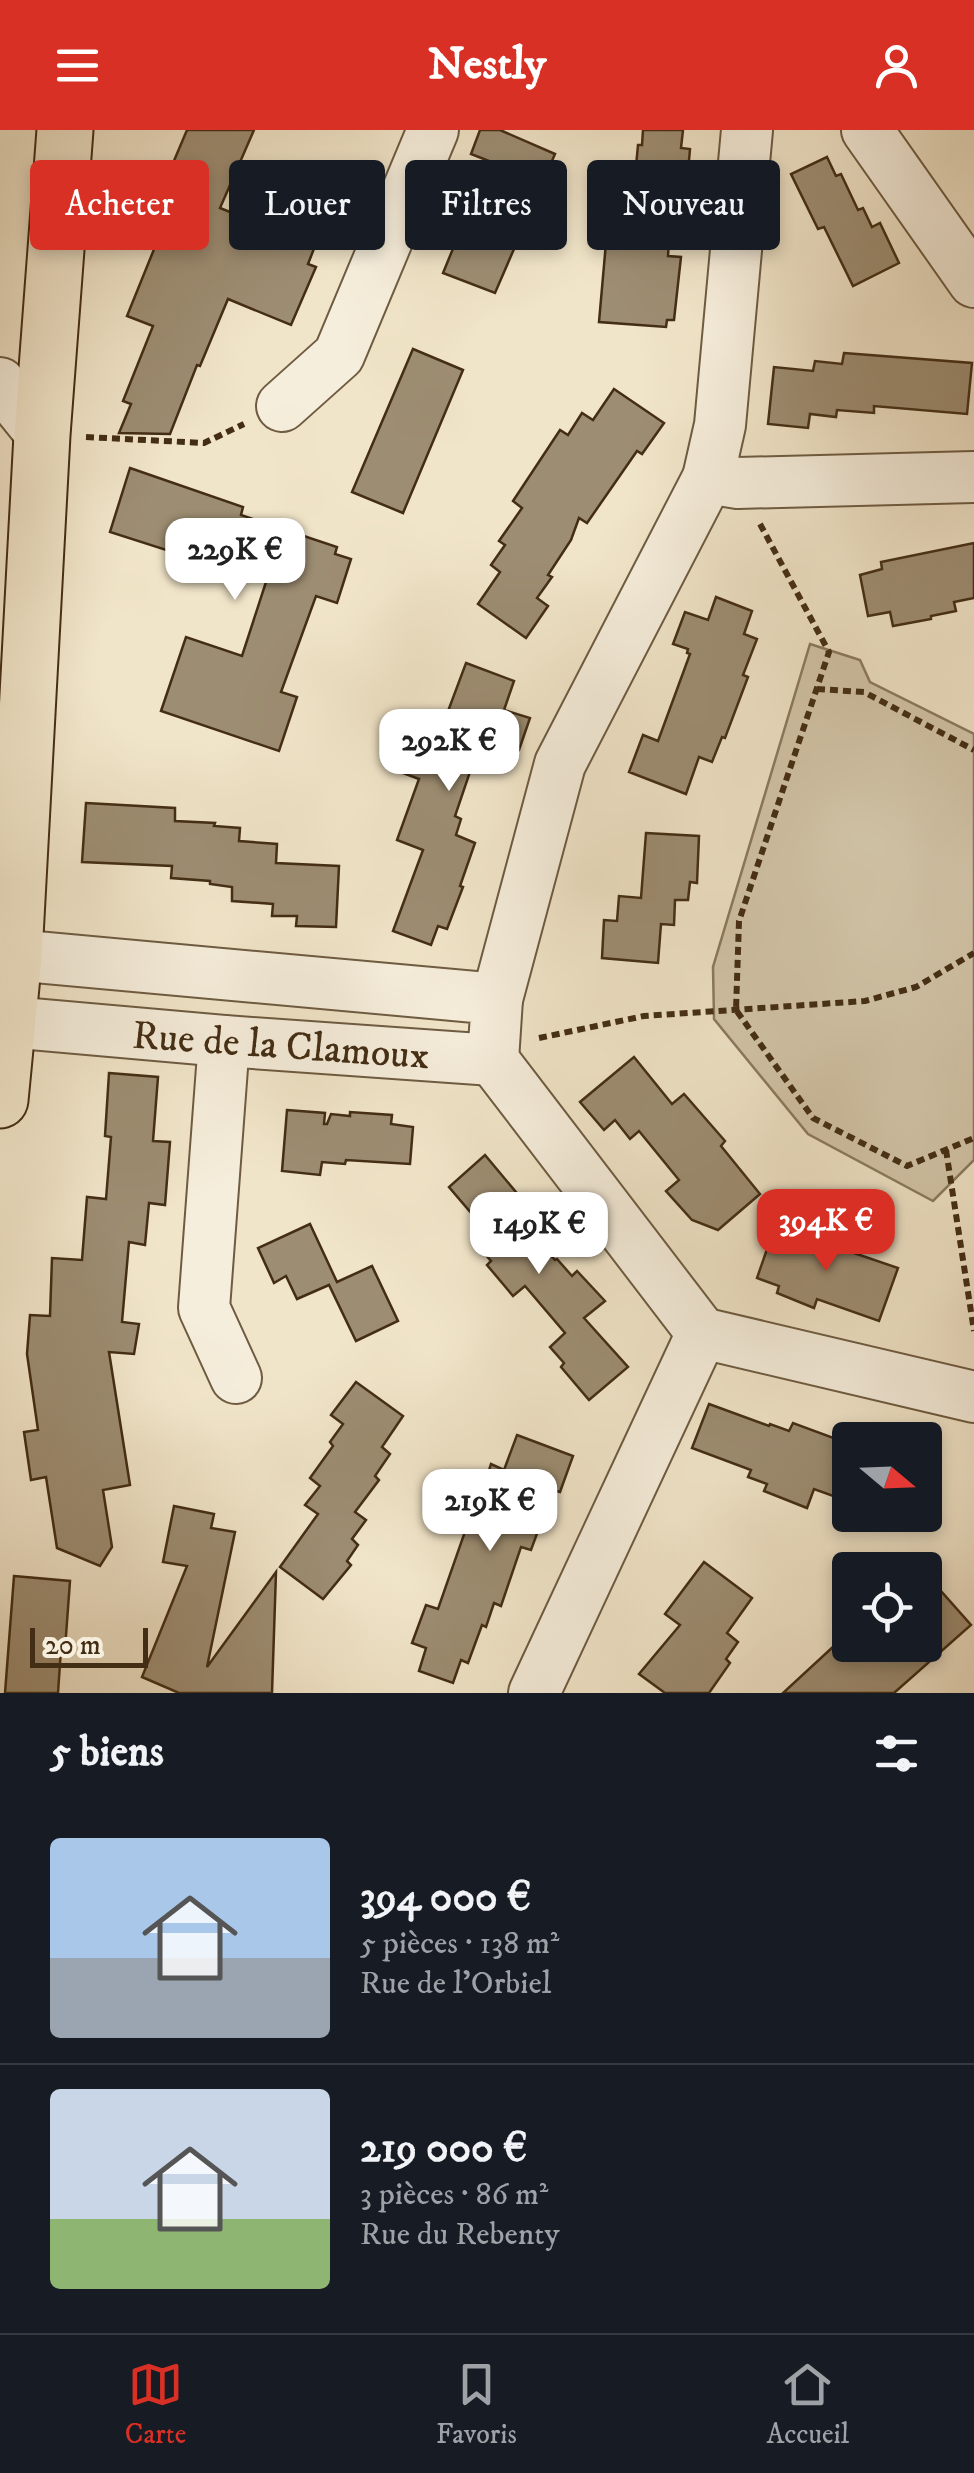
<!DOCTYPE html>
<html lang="fr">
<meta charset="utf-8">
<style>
:root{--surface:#171b24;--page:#20242c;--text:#f1f3f6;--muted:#9ea1a6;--line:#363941;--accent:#d93025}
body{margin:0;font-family:"IM FELL DW Pica",serif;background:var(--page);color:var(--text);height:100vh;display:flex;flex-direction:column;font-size:38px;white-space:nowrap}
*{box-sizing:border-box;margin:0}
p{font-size:32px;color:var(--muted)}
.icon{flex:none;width:55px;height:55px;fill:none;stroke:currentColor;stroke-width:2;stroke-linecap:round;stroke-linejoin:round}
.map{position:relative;height:1563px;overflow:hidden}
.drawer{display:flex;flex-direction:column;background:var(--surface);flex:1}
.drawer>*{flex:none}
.banner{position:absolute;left:30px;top:30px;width:915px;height:90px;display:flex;gap:20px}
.needle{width:65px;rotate:109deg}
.buttons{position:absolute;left:832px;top:1292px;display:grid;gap:20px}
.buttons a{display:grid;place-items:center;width:110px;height:110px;border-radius:10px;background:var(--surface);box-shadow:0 5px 15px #0003;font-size:50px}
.scale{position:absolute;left:30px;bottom:25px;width:118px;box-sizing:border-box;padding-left:10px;border:5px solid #432d14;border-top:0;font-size:28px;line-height:35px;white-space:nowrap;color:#432d14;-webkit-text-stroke:8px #f6eedc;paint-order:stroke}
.price{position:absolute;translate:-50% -85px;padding:0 22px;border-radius:20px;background:#fff;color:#222;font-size:32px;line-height:65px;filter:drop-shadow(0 2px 5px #0008)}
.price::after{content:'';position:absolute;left:50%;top:60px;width:30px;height:22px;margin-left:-15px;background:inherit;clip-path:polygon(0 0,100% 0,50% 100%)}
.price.selected{background:var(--accent);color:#fff}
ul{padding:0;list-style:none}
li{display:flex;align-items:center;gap:30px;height:250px;padding:0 50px}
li+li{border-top:2px solid var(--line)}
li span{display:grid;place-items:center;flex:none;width:280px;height:200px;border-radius:10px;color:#555}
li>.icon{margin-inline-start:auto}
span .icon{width:120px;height:120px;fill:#fffc;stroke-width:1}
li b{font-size:42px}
h2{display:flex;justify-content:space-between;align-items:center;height:120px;padding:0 50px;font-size:42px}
.pill{padding:0 35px;border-radius:10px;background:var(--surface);box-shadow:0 5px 15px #0003;font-size:35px;line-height:90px}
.pill.selected{background:var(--accent);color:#fff}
header{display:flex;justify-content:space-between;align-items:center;height:130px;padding:0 50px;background:var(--accent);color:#fff;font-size:45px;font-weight:800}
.tab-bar{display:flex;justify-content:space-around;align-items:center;height:140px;border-top:2px solid var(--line);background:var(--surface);font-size:28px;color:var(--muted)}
.tab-bar a{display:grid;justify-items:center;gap:5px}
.tab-bar .selected{color:var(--accent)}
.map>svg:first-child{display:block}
.green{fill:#d3c6aa;stroke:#8b7a5f;stroke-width:2.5}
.building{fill:#9d8d72;stroke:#432d14;stroke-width:2.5}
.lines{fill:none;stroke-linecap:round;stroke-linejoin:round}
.minor-casing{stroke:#6e5b41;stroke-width:54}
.major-casing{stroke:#432d14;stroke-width:59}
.path{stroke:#432d14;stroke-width:6;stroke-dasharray:8 5;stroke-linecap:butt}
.minor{stroke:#f6eedc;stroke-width:50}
.major{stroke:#f1e5c9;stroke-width:55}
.labels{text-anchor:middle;stroke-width:9;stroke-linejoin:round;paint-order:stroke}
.street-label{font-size:40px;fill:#432d14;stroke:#f6eedc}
</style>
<header><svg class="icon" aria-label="menu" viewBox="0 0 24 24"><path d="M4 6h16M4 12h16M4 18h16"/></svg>Nestly<svg class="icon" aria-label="person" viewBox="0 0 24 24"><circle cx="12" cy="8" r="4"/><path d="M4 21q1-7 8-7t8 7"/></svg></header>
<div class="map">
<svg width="974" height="1563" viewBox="0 0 974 1563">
<rect width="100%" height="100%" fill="#f1e5c9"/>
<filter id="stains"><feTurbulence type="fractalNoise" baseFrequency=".002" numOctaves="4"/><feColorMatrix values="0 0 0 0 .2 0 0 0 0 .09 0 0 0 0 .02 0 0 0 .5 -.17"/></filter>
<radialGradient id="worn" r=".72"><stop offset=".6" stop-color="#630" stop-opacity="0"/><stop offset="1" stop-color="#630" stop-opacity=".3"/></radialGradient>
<path class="green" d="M810,514L860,530L870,552L974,604V1030L933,1071L808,1004L714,889L713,837Z"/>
<g class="building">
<path d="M187,0H254L220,78L315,116L308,134L316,137L291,195L228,169L200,236L197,235L170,304L119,303L131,274L123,271L153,196L127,186L161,102L146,97Z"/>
<path d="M480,0H500L555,24L495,163L443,143L489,31L471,24Z"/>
<path d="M643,0H683L681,18L690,19L686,64L672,62L668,126L681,127L674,190H667L666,197L599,192L611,56L634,58L638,15H642Z"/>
<path d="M827,27L836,46L841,44L858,80L863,78L872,97L880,93L899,133L853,156L824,97L818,99L791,44Z"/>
<path d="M413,219L463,240L403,383L352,362Z"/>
<path d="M844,223L972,233L967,284L874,276V283L837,280L836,287L810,284L808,298L768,294L774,237L813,241L815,231L842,234Z"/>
<path d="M614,259L664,293L642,324L637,321L587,393L579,388L571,410L548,445L552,447L537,468L548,476L526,508L478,474L500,442L491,435L505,415L499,411L522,378L513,371L560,300L568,305L582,283L593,290Z"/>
<path d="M130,338L243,377L241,385L337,417L335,424L351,429L337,473L316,466L281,562L297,567L279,621L161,581L186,507L242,526L266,452L110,402Z"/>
<path d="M974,413V468L954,472L956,481L931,486V489L893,496L890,482L868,486L860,445L882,439L881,432Z"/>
<path d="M716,467L752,481L744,504L757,509L743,545L748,547L725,608L722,607L712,632L699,627L686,664L629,642L643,605L658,611L690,524L687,523L688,519L673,514L685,482L708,490Z"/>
<path d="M466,533L514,551L504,580L530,588L519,620L492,610L484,630L475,627L455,686L461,689L456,705L475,713L460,756L463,757L447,799L438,796L431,815L393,801L423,720L397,710L419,649L395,640L409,601L416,604L423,585L444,592Z"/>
<path d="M86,673L175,678V691L215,693L214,696L240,698L239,711L277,714L276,733L339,736L336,797L296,796L297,786H272L273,774L232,771V757L210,754V751L171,748L172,736L82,732Z"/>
<path d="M646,703L699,706L697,753L690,752L688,770H675L674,795L661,794L658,833L602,828L604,790L617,791L619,766L641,768Z"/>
<path d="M634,927L672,974L684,964L725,1011L721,1016L760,1064L718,1100L692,1090L666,1061L679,1050L639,1001L630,1009L615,990L604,1000L580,972Z"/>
<path d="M109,943L158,947L153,1011L170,1012L165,1075L149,1073L145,1115L129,1112L122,1192L139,1194L134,1224L109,1222L130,1355L103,1360L112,1417L100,1436L57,1418L46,1347L31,1350L24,1302L38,1300L27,1224L30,1185L50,1186L52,1128L82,1130L87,1067L106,1069L111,1007L105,1006Z"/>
<path d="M287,980L325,983L324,994H327L331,984L350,986V982L392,985L391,994L413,997L410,1034L346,1030L345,1034L322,1032L320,1045L282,1041Z"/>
<path d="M485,1025L526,1074L514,1084L555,1130L557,1129L572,1146L577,1141L605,1171L584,1188L628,1237L589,1270L561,1237L564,1233L550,1217L565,1203L525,1156L513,1166L487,1135L491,1131L476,1114L489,1104L449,1057Z"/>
<path d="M310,1094L337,1152L372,1136L398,1191L356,1211L329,1155L297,1169L286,1146L274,1153L258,1118Z"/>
<path d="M775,1096L898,1138L879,1191L817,1169L814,1178L777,1163L779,1156L757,1148Z"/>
<path d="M356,1252L403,1286L382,1317L390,1324L375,1346L379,1350L355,1382L366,1390L352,1409L358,1415L347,1431L351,1435L323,1469L280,1437L318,1384L305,1375L320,1356L310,1348L333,1316L330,1312L343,1294L331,1285Z"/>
<path d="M709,1274L769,1296L770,1294L789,1301L793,1293L850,1314V1372L814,1359L807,1378L764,1361L767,1354L748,1347L751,1340L692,1318Z"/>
<path d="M517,1305L573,1326L560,1362L553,1360L531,1420L521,1417L501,1476L494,1473L486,1497L482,1495L468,1533L461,1530L453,1553L419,1541L426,1518L412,1513L426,1475L438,1479L468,1393L472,1395L491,1334L504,1340Z"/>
<path d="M174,1376L214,1384L211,1398L235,1402L207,1537L276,1442L272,1563H179L142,1547L187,1436L163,1432Z"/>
<path d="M704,1432L752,1468L727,1503L738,1512L726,1529L730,1533L709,1563H665L639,1544L680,1495L665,1484Z"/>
<path d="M925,1443L971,1495L894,1563H783L835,1515H925Z"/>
<path d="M14,1446L70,1451L65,1519H61L58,1563H5Z"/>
</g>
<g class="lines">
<g class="minor-casing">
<g id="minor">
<path d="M867,0L974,152"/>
<path d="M0,253L42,305"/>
<path d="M282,276L339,225L433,0"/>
<path d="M708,348L720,295L747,0"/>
<path d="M497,869L560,634L708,348L738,353L974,347"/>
<path d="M9,892L224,911L493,930L497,869L14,825"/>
<path d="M224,911L204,1178L236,1248"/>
<path d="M493,930L702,1203L974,1267"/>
<path d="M534,1563L702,1203"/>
</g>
</g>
<g class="major-casing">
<path id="major" d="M0,970L14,825L42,305L65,0"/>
</g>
<g class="path">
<path d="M86,307L204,313L244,294"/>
<path d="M760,394L829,522L739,791L736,880L813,988L907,1036L974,1008"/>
<path d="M817,559L864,562L974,620"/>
<path d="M539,908L644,886L865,871L916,857L974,823"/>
<path d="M946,1020L974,1201"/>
</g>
<use href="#minor" class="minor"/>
<use href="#major" class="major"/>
</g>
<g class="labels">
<g class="street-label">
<text transform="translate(281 914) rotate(4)" y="14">Rue de la Clamoux</text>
</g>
</g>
<rect width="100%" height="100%" filter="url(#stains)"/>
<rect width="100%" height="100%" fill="url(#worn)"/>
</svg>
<div class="buttons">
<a><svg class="needle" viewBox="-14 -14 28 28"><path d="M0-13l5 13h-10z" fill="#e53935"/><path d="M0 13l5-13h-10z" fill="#9ea1a6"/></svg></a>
<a><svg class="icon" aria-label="locate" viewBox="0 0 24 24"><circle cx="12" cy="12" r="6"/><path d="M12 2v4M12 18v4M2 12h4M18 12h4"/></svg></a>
</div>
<div class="scale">20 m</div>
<b class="price" style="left:235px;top:473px">229K €</b>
<b class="price" style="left:449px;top:664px">292K €</b>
<b class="price selected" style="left:826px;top:1144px">394K €</b>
<b class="price" style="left:539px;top:1147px">149K €</b>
<b class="price" style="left:490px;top:1424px">219K €</b>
<div class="banner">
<a class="pill selected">Acheter</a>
<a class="pill">Louer</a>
<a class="pill">Filtres</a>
<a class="pill">Nouveau</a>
</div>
</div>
<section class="drawer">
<h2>5 biens<svg class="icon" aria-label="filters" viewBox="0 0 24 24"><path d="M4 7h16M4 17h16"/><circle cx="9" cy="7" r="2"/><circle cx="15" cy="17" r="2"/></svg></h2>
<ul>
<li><span style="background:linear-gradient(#a9c7e8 60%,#9aa5b1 0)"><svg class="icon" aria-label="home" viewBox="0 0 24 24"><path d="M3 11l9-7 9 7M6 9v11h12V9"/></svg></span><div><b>394 000 €</b><p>5 pièces · 138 m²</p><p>Rue de l'Orbiel</p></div></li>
<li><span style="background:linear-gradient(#c9d6e8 65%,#8fb573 0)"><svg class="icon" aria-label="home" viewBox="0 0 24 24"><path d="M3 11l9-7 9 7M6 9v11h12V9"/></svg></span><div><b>219 000 €</b><p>3 pièces · 86 m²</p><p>Rue du Rebenty</p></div></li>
</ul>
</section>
<nav class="tab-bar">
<a class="selected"><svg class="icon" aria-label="map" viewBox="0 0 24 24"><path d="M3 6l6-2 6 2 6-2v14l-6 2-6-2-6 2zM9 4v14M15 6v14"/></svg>Carte</a>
<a><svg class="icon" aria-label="saved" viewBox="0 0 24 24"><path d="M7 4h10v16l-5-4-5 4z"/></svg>Favoris</a>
<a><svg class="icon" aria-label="home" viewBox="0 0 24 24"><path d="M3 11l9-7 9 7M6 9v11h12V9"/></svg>Accueil</a>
</nav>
